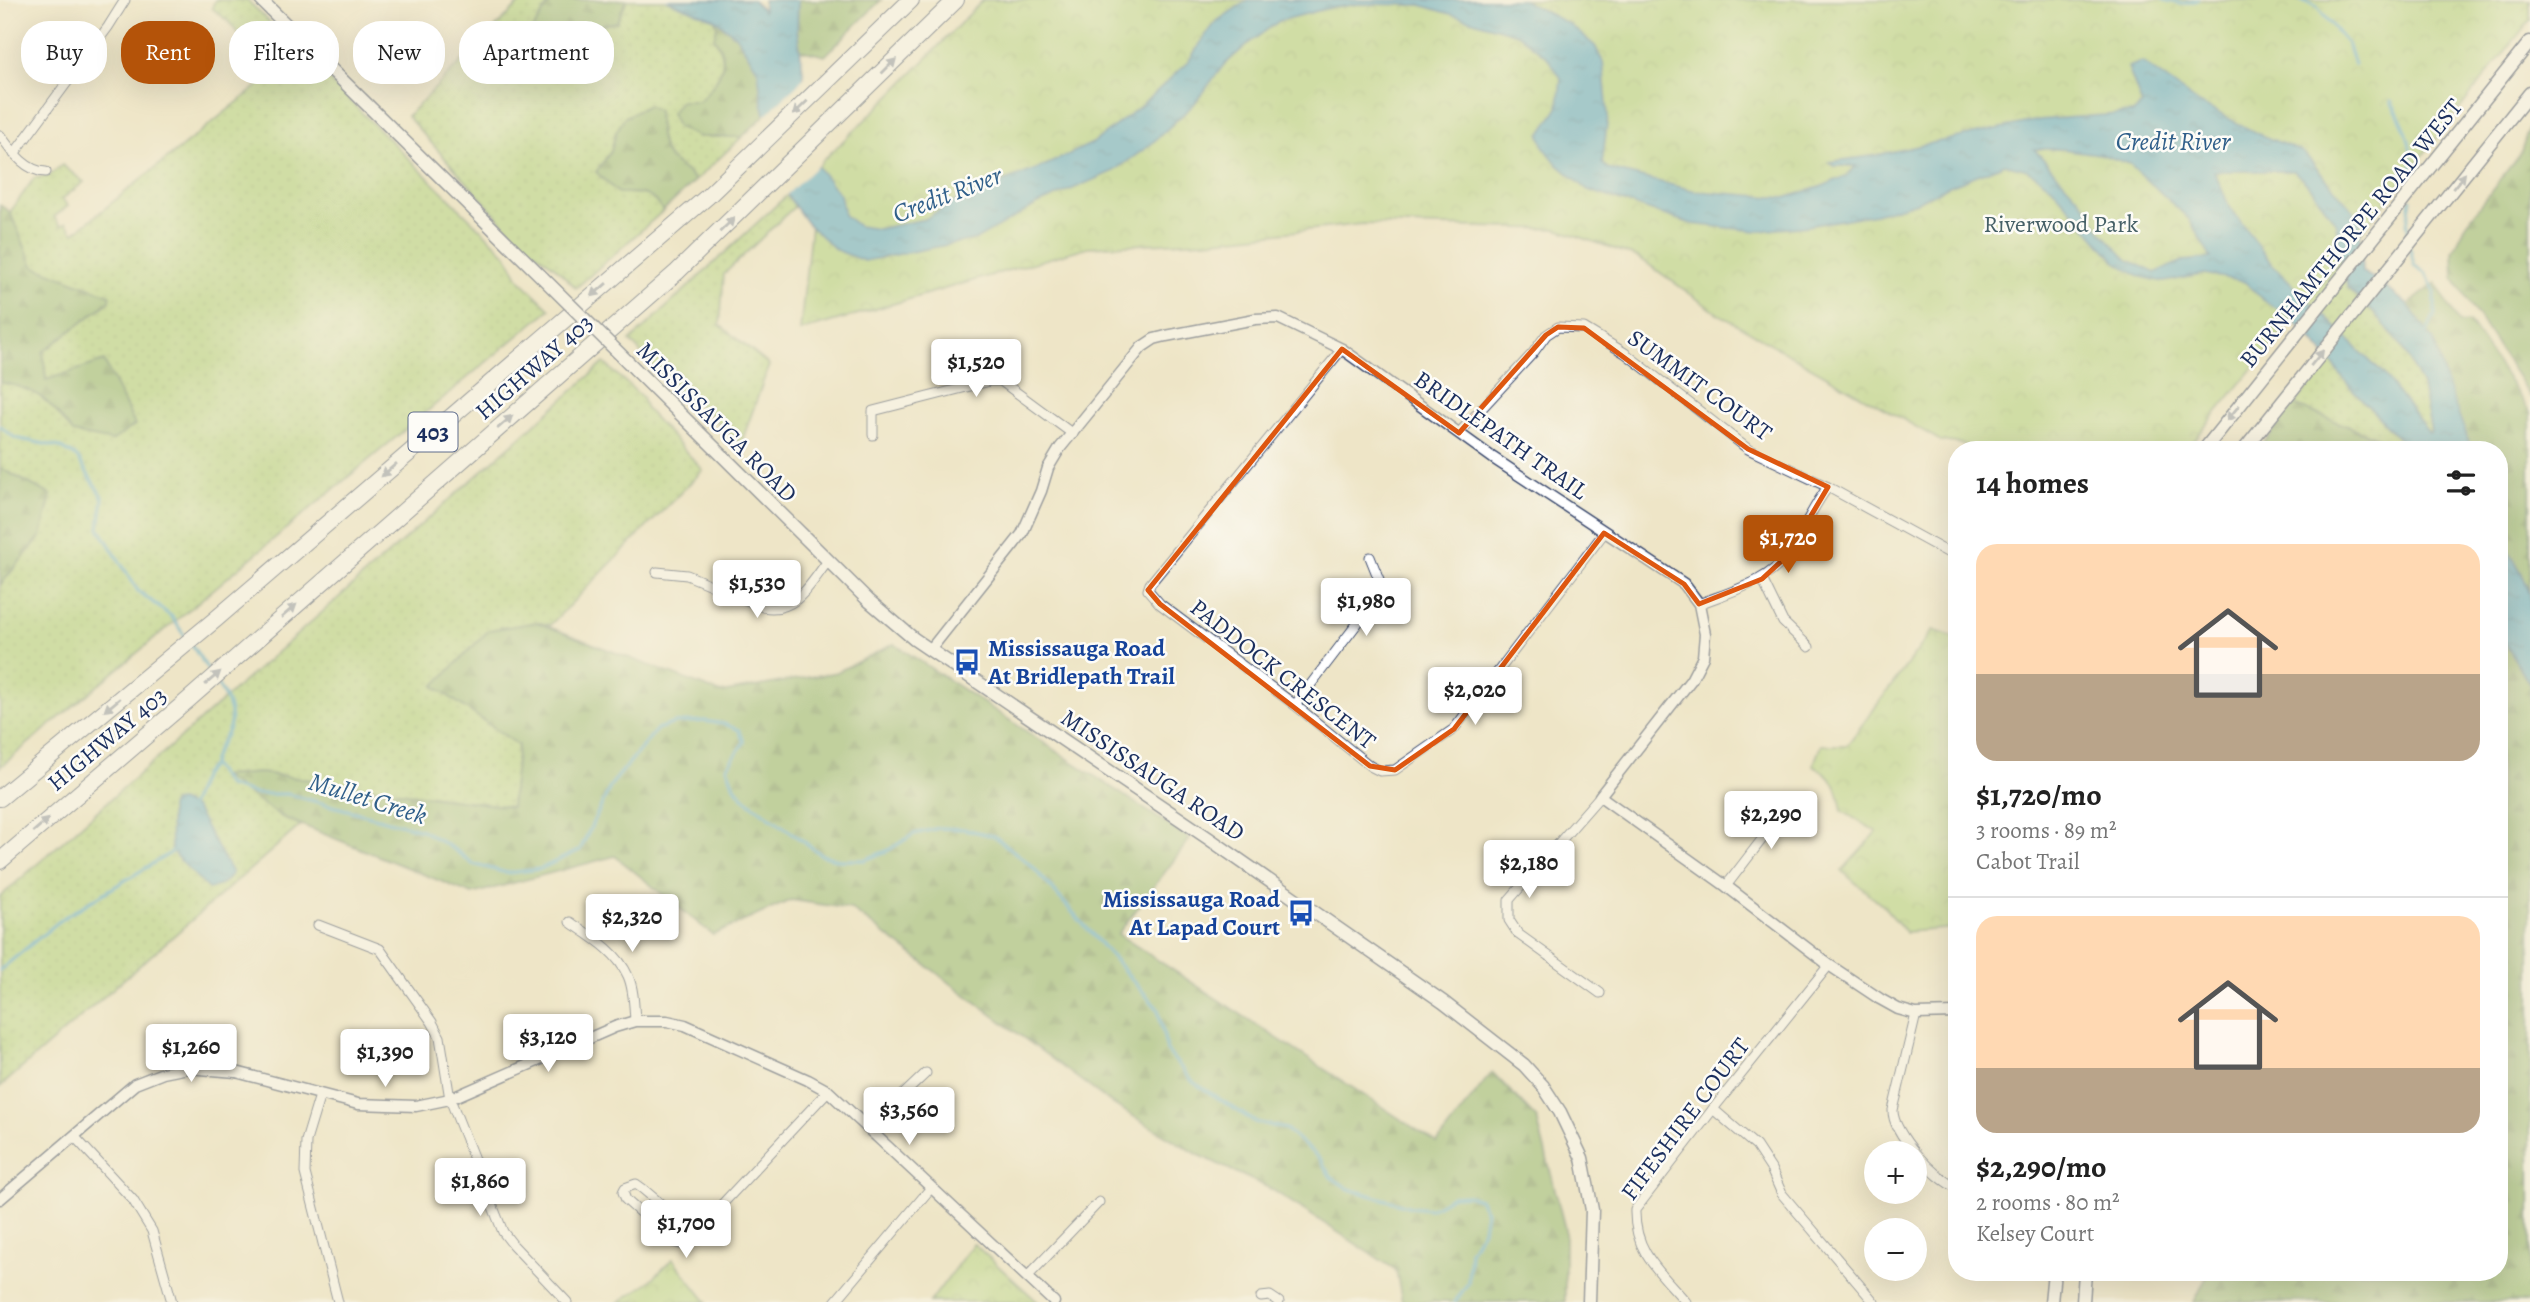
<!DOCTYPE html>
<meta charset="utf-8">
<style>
:root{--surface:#fff;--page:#f6f6f6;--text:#222;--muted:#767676;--line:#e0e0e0;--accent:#b45309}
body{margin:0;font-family:Alegreya,serif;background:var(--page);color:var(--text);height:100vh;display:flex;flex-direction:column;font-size:26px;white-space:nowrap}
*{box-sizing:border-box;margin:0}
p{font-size:23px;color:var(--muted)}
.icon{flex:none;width:38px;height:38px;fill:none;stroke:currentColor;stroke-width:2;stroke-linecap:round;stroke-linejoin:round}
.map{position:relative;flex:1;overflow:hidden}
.details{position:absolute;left:1948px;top:441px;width:560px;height:840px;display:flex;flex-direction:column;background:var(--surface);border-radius:28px;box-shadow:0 7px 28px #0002}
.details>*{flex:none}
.hud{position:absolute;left:21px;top:21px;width:665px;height:63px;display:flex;gap:14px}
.tools{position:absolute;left:1864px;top:1141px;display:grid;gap:14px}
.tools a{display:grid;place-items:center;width:63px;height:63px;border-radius:50%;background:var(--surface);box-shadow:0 7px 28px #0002;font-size:35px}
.price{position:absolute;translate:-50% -60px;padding:0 16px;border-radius:7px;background:#fff;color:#222;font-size:23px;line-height:46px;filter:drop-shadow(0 2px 4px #0008)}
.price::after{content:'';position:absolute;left:50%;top:42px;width:21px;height:16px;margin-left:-10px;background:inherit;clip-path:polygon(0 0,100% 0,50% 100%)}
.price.on{background:var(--accent);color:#fff}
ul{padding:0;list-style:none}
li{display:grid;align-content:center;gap:14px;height:371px;padding:0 28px}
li+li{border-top:2px solid var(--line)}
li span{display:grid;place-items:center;height:217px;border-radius:21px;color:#555}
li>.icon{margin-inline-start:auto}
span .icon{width:126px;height:126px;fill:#fffc;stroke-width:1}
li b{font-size:30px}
h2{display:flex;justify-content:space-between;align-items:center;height:84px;padding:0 28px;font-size:30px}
.pill{padding:0 24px;border-radius:28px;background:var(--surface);box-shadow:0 7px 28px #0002;font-size:24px;line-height:63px}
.pill.on{background:var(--accent);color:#fff}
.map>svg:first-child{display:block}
.grass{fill:url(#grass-dots);stroke:#64816e;stroke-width:2}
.forest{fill:url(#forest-firs);stroke:#527265;stroke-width:2}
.park{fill:url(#park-crowns);stroke:#64816e;stroke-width:2}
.water{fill:url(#water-ripples);stroke:#366b96;stroke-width:2;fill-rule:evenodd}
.pier{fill:#eee5c7}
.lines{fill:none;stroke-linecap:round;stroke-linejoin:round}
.stream{stroke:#50a7cd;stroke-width:3.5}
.minor-casing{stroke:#3b4a6e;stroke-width:11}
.tertiary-casing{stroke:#3b4a6e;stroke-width:13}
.secondary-casing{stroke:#3b4a6e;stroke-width:15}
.motorway-casing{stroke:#3b4a6e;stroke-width:18}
.minor{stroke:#fff;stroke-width:9}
.tertiary{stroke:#fff;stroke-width:10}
.secondary{stroke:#fff;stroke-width:12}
.motorway{stroke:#fff;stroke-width:16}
.secondary-bridge-casing{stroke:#3b4a6e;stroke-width:15;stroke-linecap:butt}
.secondary-bridge{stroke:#fff;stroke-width:12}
.oneway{fill:#8d97ae}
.marked{fill:none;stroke:#de5710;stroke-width:5;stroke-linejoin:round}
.labels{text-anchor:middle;stroke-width:5;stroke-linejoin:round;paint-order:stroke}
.shield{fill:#fdfcf7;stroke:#5f6c8c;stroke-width:2}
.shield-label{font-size:23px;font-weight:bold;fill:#1b2f5e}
.park-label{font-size:24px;fill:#466067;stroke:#fdfcf7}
.street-label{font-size:24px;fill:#1b2f5e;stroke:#fdfcf7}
.transit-label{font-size:24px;font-weight:bold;fill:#164399;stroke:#fdfcf7;text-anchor:start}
.water-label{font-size:26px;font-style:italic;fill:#305f8a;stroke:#fdfcf7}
</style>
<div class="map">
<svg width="2530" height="1302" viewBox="0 0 2530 1302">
<defs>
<pattern id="grass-dots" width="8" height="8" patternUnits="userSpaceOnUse" patternTransform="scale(1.75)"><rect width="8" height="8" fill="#acd37d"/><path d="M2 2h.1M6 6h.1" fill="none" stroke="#93b56e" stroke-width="1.8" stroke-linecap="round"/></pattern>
<pattern id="forest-firs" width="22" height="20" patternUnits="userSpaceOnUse" patternTransform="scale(1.75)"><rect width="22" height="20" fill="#89b56c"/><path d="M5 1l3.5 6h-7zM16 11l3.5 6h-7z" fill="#6f945c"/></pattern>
<pattern id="park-crowns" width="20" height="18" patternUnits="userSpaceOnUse" patternTransform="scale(1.75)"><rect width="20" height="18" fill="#acd37d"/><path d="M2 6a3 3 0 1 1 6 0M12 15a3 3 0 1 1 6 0" fill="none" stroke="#93b56e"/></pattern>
<pattern id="water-ripples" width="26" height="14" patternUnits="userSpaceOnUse" patternTransform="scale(1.75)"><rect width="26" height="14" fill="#50a7cd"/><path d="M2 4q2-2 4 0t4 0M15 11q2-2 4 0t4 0" fill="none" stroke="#4288aa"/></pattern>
</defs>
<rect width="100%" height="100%" fill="#fdfcf7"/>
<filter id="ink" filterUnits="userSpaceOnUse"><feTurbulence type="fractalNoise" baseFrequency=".0143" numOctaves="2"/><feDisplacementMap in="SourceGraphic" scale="14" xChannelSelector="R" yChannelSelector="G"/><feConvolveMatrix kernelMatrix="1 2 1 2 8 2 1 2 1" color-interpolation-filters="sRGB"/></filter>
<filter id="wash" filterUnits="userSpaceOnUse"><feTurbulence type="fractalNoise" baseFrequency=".00686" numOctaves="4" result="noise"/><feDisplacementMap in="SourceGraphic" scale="28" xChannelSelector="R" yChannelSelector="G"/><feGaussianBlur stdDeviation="1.57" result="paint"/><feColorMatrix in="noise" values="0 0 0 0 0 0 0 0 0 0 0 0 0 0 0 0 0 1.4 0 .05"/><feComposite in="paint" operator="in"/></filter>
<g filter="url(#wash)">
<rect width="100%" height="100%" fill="#eee5c7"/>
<g class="grass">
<path d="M215,0H247L506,254L520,280L550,309L0,767V585L41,536L51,495L0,468V382C43,391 47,400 73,433L46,380L43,352L110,301L33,266L10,212L35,177H47L62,165L84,182L62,199L68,206L54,217L61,226L66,223L74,233L264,81L257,70L260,67L246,53L250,50L229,22L212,8Z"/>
<path d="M523,0H551L528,37L508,50L565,49L585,28L617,22L627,0H666L715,19L717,27L714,38C734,63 716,83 699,102V137H742L695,181C688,171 678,167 670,159C659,149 659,125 658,111L616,132L611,151L618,193C639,193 651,191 663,211L576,288L555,267L517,238L407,116Z"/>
<path d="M787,195L795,206L724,274L720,325L769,365L741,444L696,402C677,401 645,355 630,341Z"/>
<path d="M2336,223L2341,262L2348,288L2377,316L2402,346L2422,386L2431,431L2428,433L2383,374L2272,264Z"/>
<path d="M2330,360L2346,382L2409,450L2294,405Z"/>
<path d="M604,363L642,397L646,409L703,470L550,625L536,622L435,686L518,745L511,807L260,773L223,776L282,817L301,825L0,1087V897Z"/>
</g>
<g class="forest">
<path d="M551,0H627L617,22L585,28L565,49L543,63L513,64L508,50L528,37Z"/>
<path d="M798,0H881L825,56L800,50L797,30Z"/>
<path d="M715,19L736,36L758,70L765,115L742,137H699L677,127L671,113L680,101H699C717,83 734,62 714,38L717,27Z"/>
<path d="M648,105L658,111C659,125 659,149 670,159C678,167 689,171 695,181L663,211C651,191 640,193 618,193L596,172L611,151L616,132L625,117Z"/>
<path d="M2530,124V396L2454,279L2453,252L2467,223L2521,152Z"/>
<path d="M0,205L10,212L33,266L110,295V301L43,352L46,380L104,361L135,425L112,441L73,433C47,400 43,391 0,382Z"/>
<path d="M2436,283L2459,323L2469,322L2530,412V594L2521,572L2499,534V450H2472L2445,380L2434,341L2408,305Z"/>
<path d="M2294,405L2407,450H2258Z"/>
<path d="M0,468L51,495L41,536L0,585Z"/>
<path d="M536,622L721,693L837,672L894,644L1190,839L1118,934L1437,1143L1492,1072L1537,1119L1565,1229V1302H1402L1396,1270L1271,1189L1199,1155L1111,1103L851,909L791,900L713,935L615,856L472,894L282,817L222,776L260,773L511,807L518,745L434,686L489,630Z"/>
<path d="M2499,632L2530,686V1302H2194L2209,1272H2499Z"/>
</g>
<g class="park">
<path d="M983,0H2530V20L2270,348L2186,450H2000L1941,441L1717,313L1638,257L1557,229L1363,224L1205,241L1088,247L800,331L817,166L892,94Z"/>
<path d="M1933,630L1956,638V928L1906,932L1885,908L1842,871L1877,832L1842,811C1838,788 1835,776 1813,766L1821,745H1847Z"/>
<path d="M973,1244H974L1038,1302H930Z"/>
<path d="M673,1259L707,1302H619L649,1282Z"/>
</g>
<g class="water">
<path d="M666,0H753L763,11V0H798L797,30L817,166L840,195L844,215L858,226L878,229L925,219L959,199L1044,166L1093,143L1142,105L1188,62L1207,33L1217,21L1248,0H1523L1569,24L1595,46L1603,62L1608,116L1602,163L1608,169L1696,191L1785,198L1823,186L1848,175L1856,166H1834L1829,162L1872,156L2039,120L2133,113L2142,105L2128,67L2142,62L2199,103L2258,134L2303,152L2360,218L2362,272L2377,280L2408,305L2434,341L2445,380L2472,450H2409L2346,382L2333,364L2291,317L2263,300L2245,282L2205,274L2164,282L2138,276L2115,261L2052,187L2028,170L2005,164L1949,186L1917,202L1875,214L1807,226L1758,231L1692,224L1588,190L1558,165L1544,147L1540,135L1558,108L1561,78L1548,58L1517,34L1421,5L1358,4L1325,9L1279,21L1249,43L1223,66L1194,104L1150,145L1114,171L1038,204L977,239L864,261L836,250L807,223L787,195L762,102L758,70L736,36L715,19ZM2034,149H2062L2100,154L2130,164L2189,219L2211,258L2183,261L2155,273L2128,260L2102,233L2086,206ZM2214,171H2294L2312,189L2336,223L2341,262L2348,288L2377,316L2402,346L2422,386L2431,431L2429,433L2383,374L2272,264L2229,206Z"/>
<path d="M2499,534L2521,572L2530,594V685L2499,632Z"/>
<path d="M179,801L195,808L232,873C229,880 217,888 208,889L176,856L171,848L170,807L173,802Z"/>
</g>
<path class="pier" d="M807,75L820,163L784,197L763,118Z"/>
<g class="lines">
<g class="stream">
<path d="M2164,0L2182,4L2198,0"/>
<path d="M2301,0L2316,6L2347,44L2354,64"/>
<path d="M2391,101C2409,132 2413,146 2412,181"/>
<path d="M2409,237L2407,224L2411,199"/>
<path d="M2410,248L2414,265L2426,274L2435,292V314L2426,335"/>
<path d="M0,426L15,438L60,447L77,457L103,498L99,528L138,591L172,617L186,638"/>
<path d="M191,644L210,673"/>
<path d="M216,682C223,694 233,709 230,724C227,739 214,748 212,765L228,786L255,794H288L422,830L455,850L473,864L507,873L540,869L580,850L611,785L657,729L675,723L704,721L724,724L739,730L744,742L727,767L734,786L745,799L822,855L839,860H864L887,851L914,834L939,828L964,829L994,836L1031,865L1158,1009L1167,1051L1193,1082L1255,1122L1286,1129L1320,1159L1331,1177L1349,1189L1411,1207L1430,1209L1453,1196L1467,1195L1479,1199L1486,1211L1483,1229L1470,1251L1468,1283L1455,1302"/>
<path d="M190,807L203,775L212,765"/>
<path d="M0,970L63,918L177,849"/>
</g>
</g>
</g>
<g filter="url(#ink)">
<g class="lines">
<g class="minor-casing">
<g id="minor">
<path d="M0,135C12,151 25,171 46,172"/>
<path d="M14,154L108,27L125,0"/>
<path d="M1342,349L1150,584L1148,590L1160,604L1295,705L1370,766L1380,771L1395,770L1454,729L1604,533"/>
<path d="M1459,433L1533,353L1546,335L1558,327L1584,328L1625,353L1748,449L1828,487L1947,552"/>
<path d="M873,435V411L990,381H1001L1073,434"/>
<path d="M657,572L687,575L763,607C796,614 810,584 828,561"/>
<path d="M1762,579L1783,622L1809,647"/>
<path d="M1699,604C1729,592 1770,582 1789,553C1803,531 1812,508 1828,487"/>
<path d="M1295,705L1376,599L1380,582L1370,557"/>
<path d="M1600,796L1509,900V920L1518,934L1600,993"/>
<path d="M1726,886L1793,799"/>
<path d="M570,922C592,937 617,951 628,976C634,989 634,1007 635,1021"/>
<path d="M318,925L380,949L432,1022L440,1037L450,1099L503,1232L513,1245L567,1302"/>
<path d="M1916,1014L1893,1110C1892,1133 1936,1180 1956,1187"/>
<path d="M320,1095L306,1141L305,1173L338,1302"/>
<path d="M1713,1109L1756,1146L1771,1169L1782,1194L1874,1302"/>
<path d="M867,1129L926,1073"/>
<path d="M74,1136L133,1200L152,1231L172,1302"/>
<path d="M695,1233L643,1189L636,1184L625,1188L623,1192L626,1200L673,1242L684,1245L828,1091"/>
<path d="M1027,1277L1099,1202"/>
<path d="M1261,1297L1270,1296L1279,1302"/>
<path d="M835,1302L930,1189"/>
<path d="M1686,1302C1660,1272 1634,1252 1635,1210L1713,1109L1829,965"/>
</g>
</g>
<g class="tertiary-casing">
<g id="tertiary">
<path d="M930,650L1022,534L1041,491L1048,468L1060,448L1142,347L1154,339L1166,336L1255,319L1278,318L1342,349L1493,458L1684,584L1699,604L1705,634L1703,657L1691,680L1600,796L1726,886L1829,965L1880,999L1898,1009L1916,1014L1956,1013"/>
<path d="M0,1199L135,1084L163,1073L188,1068L236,1072L358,1104L416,1106L450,1099L615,1027L635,1021H667L685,1025L808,1080L828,1091L1054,1302"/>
</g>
</g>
<g class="secondary-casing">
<g id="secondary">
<path d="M261,0L543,278"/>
<path d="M635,369L868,600L914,639L1208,838L1443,1002L1524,1065L1543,1086L1560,1112L1582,1158L1592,1210L1589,1302"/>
<path d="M2204,450L2530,42"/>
<path d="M2244,450L2530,93"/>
<path d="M2051,1302L2054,1272"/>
<path d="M2083,1302L2085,1272"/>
</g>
</g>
<g class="motorway-casing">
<g id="motorway">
<path d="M0,798L216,619L707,197L911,0"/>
<path d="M0,861L188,700L677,272L956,0"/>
</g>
</g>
<use href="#minor" class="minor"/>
<use href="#tertiary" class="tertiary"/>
<use href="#secondary" class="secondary"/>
<use href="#motorway" class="motorway"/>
<g class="secondary-bridge-casing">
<path id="secondary-bridge" d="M543,278L635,369"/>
</g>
<use href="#secondary-bridge" class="secondary-bridge"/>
</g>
<defs><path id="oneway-solid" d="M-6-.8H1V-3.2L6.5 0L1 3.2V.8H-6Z" transform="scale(1.75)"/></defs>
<g class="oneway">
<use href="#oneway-solid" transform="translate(889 66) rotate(-45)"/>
<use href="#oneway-solid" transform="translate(800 108) rotate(136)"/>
<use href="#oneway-solid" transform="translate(2459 181) rotate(-51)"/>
<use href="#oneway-solid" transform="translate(727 225) rotate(-44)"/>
<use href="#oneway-solid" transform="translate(599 290) rotate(139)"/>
<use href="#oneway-solid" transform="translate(2317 358) rotate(-51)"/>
<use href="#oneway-solid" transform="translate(2233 413) rotate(129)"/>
<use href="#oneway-solid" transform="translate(505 422) rotate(-41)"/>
<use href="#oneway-solid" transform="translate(389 470) rotate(139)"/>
<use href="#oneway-solid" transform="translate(289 611) rotate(-41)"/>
<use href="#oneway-solid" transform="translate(213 678) rotate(-41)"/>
<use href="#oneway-solid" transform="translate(112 705) rotate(140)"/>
<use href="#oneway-solid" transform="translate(41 825) rotate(-41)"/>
</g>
</g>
<path d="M0 0H2530V1302H0ZM1558,327L1584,328L1748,449L1828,487L1787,556L1762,579L1699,604L1684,584L1604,533L1454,729L1395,770L1370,766L1160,604L1148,590L1342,349L1459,433L1546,335Z" fill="#eee5c7" fill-opacity=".55" fill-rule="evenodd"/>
<path class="marked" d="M1558,327L1584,328L1748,449L1828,487L1787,556L1762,579L1699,604L1684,584L1604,533L1454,729L1395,770L1370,766L1160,604L1148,590L1342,349L1459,433L1546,335Z"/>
<defs>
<g id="bus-bare" transform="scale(2.1)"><path d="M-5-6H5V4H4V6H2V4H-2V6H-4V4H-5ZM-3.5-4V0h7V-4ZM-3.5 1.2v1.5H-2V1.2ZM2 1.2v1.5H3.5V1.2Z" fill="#1a4fb4" stroke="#fdfcf7" stroke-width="2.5" paint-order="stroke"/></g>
</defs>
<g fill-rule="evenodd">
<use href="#bus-bare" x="967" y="662"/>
<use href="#bus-bare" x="1301" y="913"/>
</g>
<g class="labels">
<rect class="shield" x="408.5" y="412.5" width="49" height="39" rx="5"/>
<g class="shield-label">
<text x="433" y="440">403</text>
</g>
<g class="park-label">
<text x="2061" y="232">Riverwood Park</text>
</g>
<g class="street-label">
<text transform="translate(2351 233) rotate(-51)" y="8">BURNHAMTHORPE ROAD WEST</text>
<text transform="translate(534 367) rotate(-41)" y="8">HIGHWAY 403</text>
<text transform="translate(1700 385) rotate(36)" y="8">SUMMIT COURT</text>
<text transform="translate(717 422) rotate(45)" y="8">MISSISSAUGA ROAD</text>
<text transform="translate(1501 435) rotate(35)" y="8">BRIDLEPATH TRAIL</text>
<text transform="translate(1283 674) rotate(38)" y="8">PADDOCK CRESCENT</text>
<text transform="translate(107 739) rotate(-40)" y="8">HIGHWAY 403</text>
<text transform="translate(1153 775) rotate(34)" y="8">MISSISSAUGA ROAD</text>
<text transform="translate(1685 1119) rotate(-53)" y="8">FIFESHIRE COURT</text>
</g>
<g class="transit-label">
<text x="988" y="656">Mississauga Road<tspan x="988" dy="28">At Bridlepath Trail</tspan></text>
<text x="1280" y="907" text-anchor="end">Mississauga Road<tspan x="1280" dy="28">At Lapad Court</tspan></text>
</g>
<g class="water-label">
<text x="2173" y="150">Credit River</text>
<text transform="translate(947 194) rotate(-21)" y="9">Credit River</text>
<text transform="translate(368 798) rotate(17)" y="9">Mullet Creek</text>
</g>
</g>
</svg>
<div class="tools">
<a>+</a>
<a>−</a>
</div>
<b class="price" style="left:976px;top:399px">$1,520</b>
<b class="price on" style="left:1788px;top:575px">$1,720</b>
<b class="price" style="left:757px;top:620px">$1,530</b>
<b class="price" style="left:1366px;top:638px">$1,980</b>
<b class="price" style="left:1475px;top:727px">$2,020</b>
<b class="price" style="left:1771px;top:851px">$2,290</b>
<b class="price" style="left:1529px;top:900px">$2,180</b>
<b class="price" style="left:632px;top:954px">$2,320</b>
<b class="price" style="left:548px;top:1074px">$3,120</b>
<b class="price" style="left:191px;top:1084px">$1,260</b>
<b class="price" style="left:385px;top:1089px">$1,390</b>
<b class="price" style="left:909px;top:1147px">$3,560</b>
<b class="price" style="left:480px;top:1218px">$1,860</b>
<b class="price" style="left:686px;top:1260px">$1,700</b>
<div class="hud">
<a class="pill">Buy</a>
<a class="pill on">Rent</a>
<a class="pill">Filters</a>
<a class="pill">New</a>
<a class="pill">Apartment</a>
</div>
<section class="details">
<h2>14 homes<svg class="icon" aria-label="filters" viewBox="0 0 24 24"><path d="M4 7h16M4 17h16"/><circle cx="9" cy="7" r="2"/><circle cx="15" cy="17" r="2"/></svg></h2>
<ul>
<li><span style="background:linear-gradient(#ffd9b3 60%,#b9a48a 0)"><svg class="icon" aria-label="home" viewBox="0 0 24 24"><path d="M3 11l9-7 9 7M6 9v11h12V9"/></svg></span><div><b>$1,720/mo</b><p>3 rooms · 89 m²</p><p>Cabot Trail</p></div></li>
<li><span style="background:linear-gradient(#ffd9b3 70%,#b9a48a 0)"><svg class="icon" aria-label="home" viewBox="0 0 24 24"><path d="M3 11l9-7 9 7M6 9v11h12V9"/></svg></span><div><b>$2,290/mo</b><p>2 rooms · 80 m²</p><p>Kelsey Court</p></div></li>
</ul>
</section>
</div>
